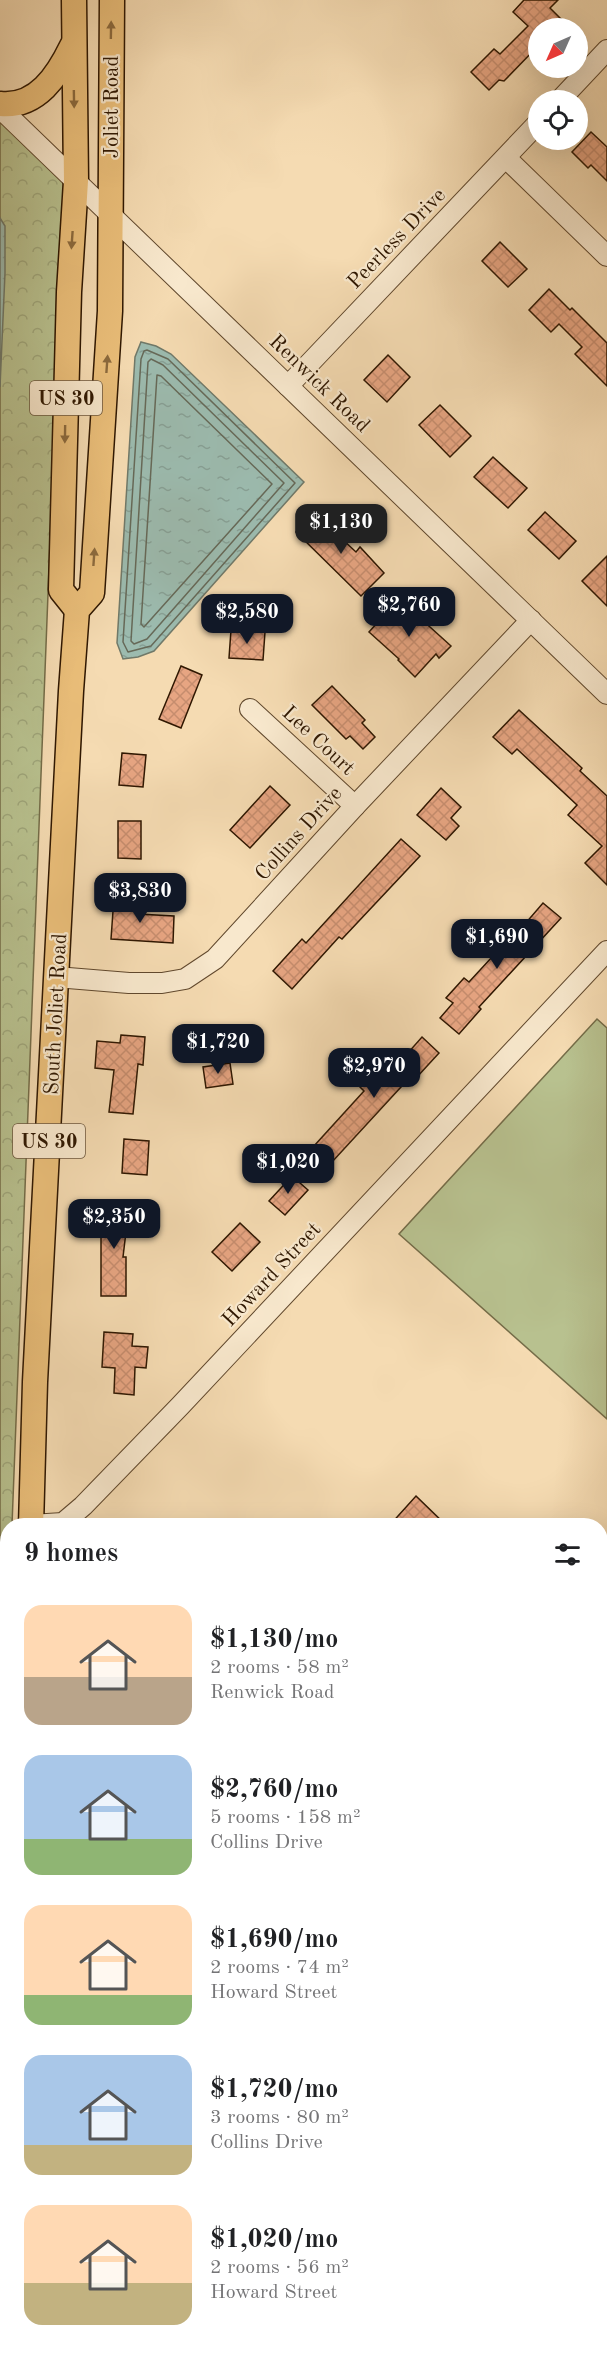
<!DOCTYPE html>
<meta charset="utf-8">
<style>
:root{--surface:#fff;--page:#f2f2f2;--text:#202124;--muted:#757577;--accent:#111827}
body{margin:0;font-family:"Old Standard TT",serif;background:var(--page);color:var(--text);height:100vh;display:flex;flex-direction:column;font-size:22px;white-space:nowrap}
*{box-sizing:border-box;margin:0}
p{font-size:20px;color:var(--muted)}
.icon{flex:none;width:33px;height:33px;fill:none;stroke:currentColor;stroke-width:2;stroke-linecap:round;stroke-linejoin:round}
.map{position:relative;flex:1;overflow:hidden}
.side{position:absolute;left:0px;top:1518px;width:608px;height:836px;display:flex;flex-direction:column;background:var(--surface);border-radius:24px 24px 0 0;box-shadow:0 6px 24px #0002}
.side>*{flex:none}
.needle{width:39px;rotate:225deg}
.buttons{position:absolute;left:528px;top:18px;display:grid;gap:12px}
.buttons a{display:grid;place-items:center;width:60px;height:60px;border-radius:50%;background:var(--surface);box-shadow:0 6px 24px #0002;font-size:30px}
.price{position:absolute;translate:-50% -51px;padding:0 14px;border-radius:12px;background:var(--accent);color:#fff;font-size:20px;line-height:39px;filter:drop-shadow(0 2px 3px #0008)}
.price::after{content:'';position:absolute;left:50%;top:36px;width:18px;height:14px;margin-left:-9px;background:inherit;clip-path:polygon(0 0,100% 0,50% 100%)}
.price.on{background:#222;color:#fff}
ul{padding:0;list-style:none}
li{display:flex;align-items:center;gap:18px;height:150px;padding:0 24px}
li span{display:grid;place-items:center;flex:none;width:168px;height:120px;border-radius:18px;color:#555}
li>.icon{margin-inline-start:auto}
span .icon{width:72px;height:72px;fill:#fffc;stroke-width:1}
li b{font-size:26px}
h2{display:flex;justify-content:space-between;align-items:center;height:72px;padding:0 24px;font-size:26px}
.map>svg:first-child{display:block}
.forest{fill:url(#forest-crowns);stroke:#746c48;stroke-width:1.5}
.park{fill:#b8c18f;stroke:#746c48;stroke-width:1.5}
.water{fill:url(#water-ripples);stroke:#707969;stroke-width:1.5}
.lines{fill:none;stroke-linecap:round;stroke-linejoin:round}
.shore{stroke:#666958;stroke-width:1.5}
.building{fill:url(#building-cross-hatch);stroke:#2f1701;stroke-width:1.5}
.minor-casing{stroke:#60482d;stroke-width:22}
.major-casing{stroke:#2f1701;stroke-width:27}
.minor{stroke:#f8e8cd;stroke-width:20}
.major{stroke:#eabe79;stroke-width:24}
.oneway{fill:#8c6a3d}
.labels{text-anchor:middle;stroke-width:4.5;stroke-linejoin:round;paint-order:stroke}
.shield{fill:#f8e8cd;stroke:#6b563e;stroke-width:1.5}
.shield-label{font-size:20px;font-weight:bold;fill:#2f1701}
.street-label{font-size:21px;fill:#2f1701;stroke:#f8e8cd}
</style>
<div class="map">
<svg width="607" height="2353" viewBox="0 0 607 2353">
<defs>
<pattern id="forest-crowns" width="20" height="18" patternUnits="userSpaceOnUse" patternTransform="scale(1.5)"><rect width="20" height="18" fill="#b8c18f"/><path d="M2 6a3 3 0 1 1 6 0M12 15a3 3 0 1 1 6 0" fill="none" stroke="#9ea57a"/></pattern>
<pattern id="water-ripples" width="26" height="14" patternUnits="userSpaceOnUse" patternTransform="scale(1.5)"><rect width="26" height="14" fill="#9cbbaf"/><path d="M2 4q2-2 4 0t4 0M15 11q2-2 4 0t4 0" fill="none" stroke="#87a095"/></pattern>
<pattern id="building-cross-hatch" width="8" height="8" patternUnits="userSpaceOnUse" patternTransform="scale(1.5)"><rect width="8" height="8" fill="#e7a582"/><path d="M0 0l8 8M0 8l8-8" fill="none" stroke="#c68d6e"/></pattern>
</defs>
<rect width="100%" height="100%" fill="#f5dbb2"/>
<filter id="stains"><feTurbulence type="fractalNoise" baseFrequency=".00333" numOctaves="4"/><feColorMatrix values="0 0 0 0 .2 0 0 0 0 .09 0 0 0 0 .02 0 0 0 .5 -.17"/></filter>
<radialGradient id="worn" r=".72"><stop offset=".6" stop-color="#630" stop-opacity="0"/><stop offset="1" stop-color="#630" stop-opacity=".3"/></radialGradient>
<path class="forest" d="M0,118L64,180L12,1525L8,1526L7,1630L0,1905Z"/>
<path class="park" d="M597,1019L607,1028V1419L399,1234Z"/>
<g class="water">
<path d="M0,218L5,226V273L0,387Z"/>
<path d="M141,342L156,346L171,354L304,482L154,651L138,657L123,659L117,643L135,357Z"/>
</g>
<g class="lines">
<g class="shore">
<path d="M147,350L168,359L295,483L151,646L128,652L123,642L141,359L144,351Z"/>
<path d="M151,359L163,365L284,483L147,639L134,644L131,641L148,362Z"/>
<path d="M157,375L161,376L272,484L144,627L141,624Z"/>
</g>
</g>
<g class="building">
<path d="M524,0H558L550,8L563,21L556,28H538V46L504,81L499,80L489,90L471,72L494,49L500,54L528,26L513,12Z"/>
<path d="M591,132L607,147V181L591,165L588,168L572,152Z"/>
<path d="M500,242L527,269L508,287L482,261Z"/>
<path d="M549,289L570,310L572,308L607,343V386L575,354L582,347L559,324L551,332L529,310Z"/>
<path d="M388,355L410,377L387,402L364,380Z"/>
<path d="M440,405L471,436L450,457L419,425Z"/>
<path d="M493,457L527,488L508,508L474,477Z"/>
<path d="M545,512L576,541L559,559L528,530Z"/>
<path d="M314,513L356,552L360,547L384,573L361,596L296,532Z"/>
<path d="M607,556V606L582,581Z"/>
<path d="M399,599L451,646L439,658L436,654L415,677L398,660L399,659L369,632Z"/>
<path d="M231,630L265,632L263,660L229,658Z"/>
<path d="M181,666L202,675L181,728L159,719Z"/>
<path d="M332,686L365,720L362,723L375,737L363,749L350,736L346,739L312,705Z"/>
<path d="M519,710L582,768L580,771L607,796V885L585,863L602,846L568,815L577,805L517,749L512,754L493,737Z"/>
<path d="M122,753L146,755L143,787L119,785Z"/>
<path d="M270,786L290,805L250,848L230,830Z"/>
<path d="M441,788L461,807L451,818L459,826L446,840L417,815Z"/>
<path d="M118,821H141V859L118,858Z"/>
<path d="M401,839L420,856L342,939L339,937L292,989L273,971L302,939L306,943Z"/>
<path d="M114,897L139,899L138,914L174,916L173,943L111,939Z"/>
<path d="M543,903L561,918L479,1007L481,1009L459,1034L440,1018L453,1003L446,998L464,978L469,982L504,944L506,946Z"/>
<path d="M121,1035L145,1037L143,1065L138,1064L133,1114L109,1112L114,1070L95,1068L97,1041L120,1043Z"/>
<path d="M422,1037L439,1053L417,1077L413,1074L332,1162L314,1146L364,1091L354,1081L368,1066L384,1080Z"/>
<path d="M230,1063L233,1084L206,1088L203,1067Z"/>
<path d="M124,1139L149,1141L147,1175L122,1173Z"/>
<path d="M292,1176L308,1190L285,1215L269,1201Z"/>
<path d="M104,1203L129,1207L123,1257H126V1296H101V1233Z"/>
<path d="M240,1223L260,1242L232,1271L212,1252Z"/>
<path d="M104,1332L133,1334L132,1346L148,1347L146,1368L135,1367L134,1395L114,1393L115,1368L102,1367Z"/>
<path d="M416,1496L447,1526H389Z"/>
</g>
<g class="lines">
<g class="minor-casing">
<g id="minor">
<path d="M560,100L607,50"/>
<path d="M0,108L607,694"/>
<path d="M506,158L607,256"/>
<path d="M288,386L538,123"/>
<path d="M250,709L355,806"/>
<path d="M56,977L129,983H162L185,979L215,959L355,806L531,620"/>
<path d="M31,1525L63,1523L83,1506L180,1406L607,951"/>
<path d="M600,1988L607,1996"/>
</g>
</g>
<g class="major-casing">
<g id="major">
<path d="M74,0L76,181L69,292L61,590L77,610"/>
<path d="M0,104C37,108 58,75 72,46"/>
<path d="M31,1526L35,1382L71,691L77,610L92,593L110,311L112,0"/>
<path d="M3,2353L8,2232"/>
</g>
</g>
<use href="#minor" class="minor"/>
<use href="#major" class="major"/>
</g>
<defs><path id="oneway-solid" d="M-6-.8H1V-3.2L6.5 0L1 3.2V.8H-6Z" transform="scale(1.5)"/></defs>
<g class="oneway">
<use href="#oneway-solid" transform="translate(111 30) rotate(-89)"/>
<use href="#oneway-solid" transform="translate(74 99) rotate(89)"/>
<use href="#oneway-solid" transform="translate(72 240) rotate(94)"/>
<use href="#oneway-solid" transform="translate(107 364) rotate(-86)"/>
<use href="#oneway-solid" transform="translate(65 434) rotate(91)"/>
<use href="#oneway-solid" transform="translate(94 557) rotate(-86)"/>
</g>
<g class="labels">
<g class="shield">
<rect x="30" y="381" width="72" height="34" rx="4.5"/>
<rect x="13" y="1124" width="72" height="34" rx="4.5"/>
</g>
<g class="shield-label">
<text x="66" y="405">US 30</text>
<text x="49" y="1148">US 30</text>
</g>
<g class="street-label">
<text transform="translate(111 107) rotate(-90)" y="7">Joliet Road</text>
<text transform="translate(396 238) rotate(-46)" y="7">Peerless Drive</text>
<text transform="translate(320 383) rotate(44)" y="7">Renwick Road</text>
<text transform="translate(319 740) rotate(43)" y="7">Lee Court</text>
<text transform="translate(298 833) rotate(-48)" y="7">Collins Drive</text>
<text transform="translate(55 1014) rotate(-87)" y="7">South Joliet Road</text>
<text transform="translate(271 1274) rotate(-47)" y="7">Howard Street</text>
</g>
</g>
<rect width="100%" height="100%" filter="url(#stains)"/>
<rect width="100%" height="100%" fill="url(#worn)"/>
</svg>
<div class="buttons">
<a><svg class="needle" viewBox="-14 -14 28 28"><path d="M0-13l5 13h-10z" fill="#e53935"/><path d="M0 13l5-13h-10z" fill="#757577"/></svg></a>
<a><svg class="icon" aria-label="locate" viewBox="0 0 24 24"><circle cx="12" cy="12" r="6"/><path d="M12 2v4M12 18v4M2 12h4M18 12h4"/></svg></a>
</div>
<b class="price on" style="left:341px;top:555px">$1,130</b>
<b class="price" style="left:409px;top:638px">$2,760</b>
<b class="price" style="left:247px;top:645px">$2,580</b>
<b class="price" style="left:140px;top:924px">$3,830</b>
<b class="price" style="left:497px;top:970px">$1,690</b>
<b class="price" style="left:218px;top:1075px">$1,720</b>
<b class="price" style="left:374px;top:1099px">$2,970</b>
<b class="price" style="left:288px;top:1195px">$1,020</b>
<b class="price" style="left:114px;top:1250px">$2,350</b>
<section class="side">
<h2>9 homes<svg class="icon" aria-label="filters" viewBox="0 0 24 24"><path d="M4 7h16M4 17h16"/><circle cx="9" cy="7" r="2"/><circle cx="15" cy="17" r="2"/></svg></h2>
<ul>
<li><span style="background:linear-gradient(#ffd9b3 60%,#b9a48a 0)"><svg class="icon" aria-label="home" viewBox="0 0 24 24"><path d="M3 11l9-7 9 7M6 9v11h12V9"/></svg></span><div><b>$1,130/mo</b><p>2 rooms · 58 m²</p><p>Renwick Road</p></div></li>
<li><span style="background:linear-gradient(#a9c7e8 70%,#8fb573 0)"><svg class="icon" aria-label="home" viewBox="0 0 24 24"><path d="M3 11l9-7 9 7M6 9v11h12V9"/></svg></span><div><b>$2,760/mo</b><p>5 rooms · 158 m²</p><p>Collins Drive</p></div></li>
<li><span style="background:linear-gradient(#ffd9b3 75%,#8fb573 0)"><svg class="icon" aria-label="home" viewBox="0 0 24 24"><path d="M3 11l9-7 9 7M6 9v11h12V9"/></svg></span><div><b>$1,690/mo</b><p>2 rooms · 74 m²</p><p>Howard Street</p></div></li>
<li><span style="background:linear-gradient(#a9c7e8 75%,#c2b280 0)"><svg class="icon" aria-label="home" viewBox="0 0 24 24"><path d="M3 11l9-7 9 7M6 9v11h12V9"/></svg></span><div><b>$1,720/mo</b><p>3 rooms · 80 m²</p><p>Collins Drive</p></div></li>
<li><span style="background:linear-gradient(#ffd9b3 65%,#c2b280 0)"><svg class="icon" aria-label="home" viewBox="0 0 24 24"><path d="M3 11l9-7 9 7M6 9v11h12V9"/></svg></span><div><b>$1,020/mo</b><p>2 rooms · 56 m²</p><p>Howard Street</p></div></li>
</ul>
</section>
</div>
